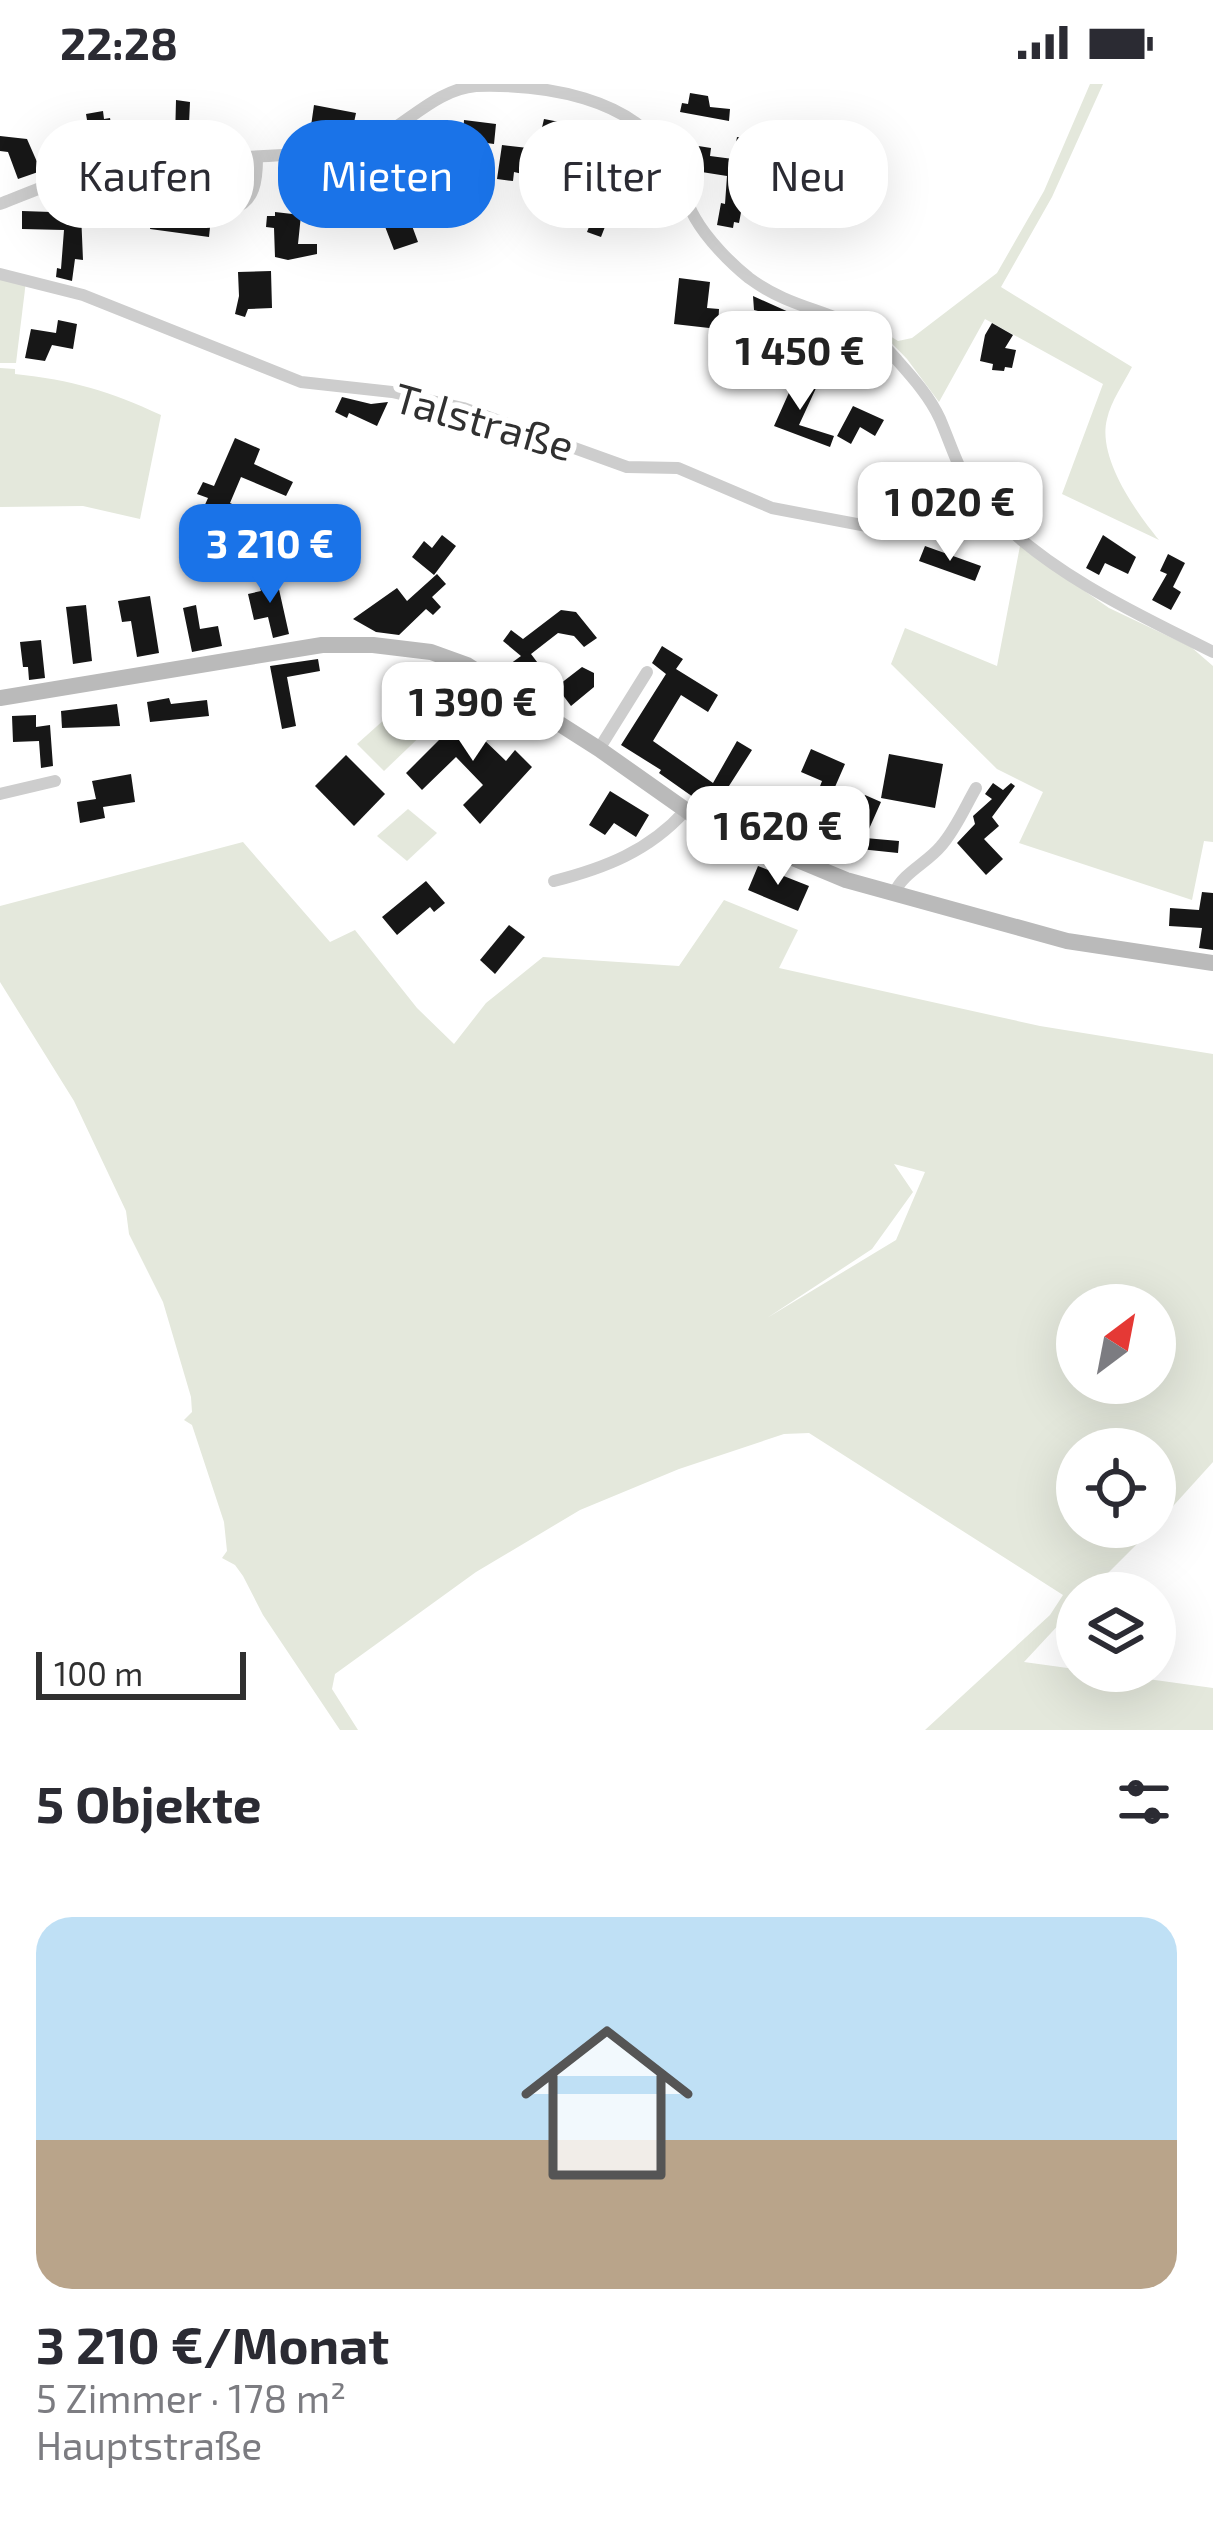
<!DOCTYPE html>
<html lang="de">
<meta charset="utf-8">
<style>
:root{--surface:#fff;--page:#f2f2f3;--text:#2b2b33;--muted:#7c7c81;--accent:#1a73e8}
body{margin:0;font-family:"Exo 2",sans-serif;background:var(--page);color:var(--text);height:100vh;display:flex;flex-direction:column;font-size:45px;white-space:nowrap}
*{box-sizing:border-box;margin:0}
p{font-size:39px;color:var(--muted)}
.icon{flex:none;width:66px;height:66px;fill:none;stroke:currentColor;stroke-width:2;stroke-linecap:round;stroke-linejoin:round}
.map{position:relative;height:1646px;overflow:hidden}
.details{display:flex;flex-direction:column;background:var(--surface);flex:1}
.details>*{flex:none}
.hud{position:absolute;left:36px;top:36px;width:1143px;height:108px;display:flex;gap:24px}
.needle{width:78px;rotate:32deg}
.tools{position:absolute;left:1056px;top:1200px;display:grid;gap:24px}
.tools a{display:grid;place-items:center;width:120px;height:120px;border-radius:50%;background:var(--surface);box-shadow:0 12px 48px #0002;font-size:60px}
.scale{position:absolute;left:36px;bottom:30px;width:210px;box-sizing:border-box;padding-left:12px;border:6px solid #303030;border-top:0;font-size:33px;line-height:42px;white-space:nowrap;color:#303030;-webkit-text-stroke:9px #fff;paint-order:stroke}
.price{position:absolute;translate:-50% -102px;padding:0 27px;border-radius:24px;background:#fff;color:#222;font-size:39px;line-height:78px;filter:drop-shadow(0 3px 6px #0008)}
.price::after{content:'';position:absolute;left:50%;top:72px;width:36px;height:27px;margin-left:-18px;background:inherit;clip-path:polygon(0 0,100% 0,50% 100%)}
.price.selected{background:var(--accent);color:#fff}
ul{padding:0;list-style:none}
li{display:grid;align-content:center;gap:24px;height:636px;padding:0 36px}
li span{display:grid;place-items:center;height:372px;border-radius:36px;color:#555}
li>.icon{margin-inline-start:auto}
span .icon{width:216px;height:216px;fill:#fffc;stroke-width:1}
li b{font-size:51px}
h2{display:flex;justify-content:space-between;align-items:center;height:144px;padding:0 36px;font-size:51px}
.chip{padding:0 42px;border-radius:48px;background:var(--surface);box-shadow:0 12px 48px #0002;font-size:42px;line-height:108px}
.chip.selected{background:var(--accent);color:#fff}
.status{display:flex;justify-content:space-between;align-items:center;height:84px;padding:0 60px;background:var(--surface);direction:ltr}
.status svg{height:33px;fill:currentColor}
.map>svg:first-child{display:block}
.green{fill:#e4e8dc;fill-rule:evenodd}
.building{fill:#171717}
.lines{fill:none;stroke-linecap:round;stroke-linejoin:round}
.street{stroke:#cdcdcd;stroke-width:12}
.secondary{stroke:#bababa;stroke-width:16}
.labels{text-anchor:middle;stroke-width:12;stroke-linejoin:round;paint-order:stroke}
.street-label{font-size:42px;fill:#303030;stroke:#fff}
</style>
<div class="status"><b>22:28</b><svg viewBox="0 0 49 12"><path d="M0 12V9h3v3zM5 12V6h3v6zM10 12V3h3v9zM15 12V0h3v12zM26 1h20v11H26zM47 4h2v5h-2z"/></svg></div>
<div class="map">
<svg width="1213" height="1646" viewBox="0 0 1213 1646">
<rect width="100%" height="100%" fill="#fff"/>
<g class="green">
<path d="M1090,0H1103L1052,113L1001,203L1132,283C1124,299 1111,317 1107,335C1097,374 1136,428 1159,456L1062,410L1103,300L985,235L939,318L907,275L877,244L898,257L912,254L997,189L1044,107Z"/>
<path d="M0,193L26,197L16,279H0Z"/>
<path d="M0,284L15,285V290C72,296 109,307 161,331L140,435L83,422L0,423Z"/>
<path d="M1020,462L1109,524L1191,563L1213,582V758L1204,757L1192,816L1019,759L1043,708L997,685L891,580L905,544L997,582Z"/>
<path d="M433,592L445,606L432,641L384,687L357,660Z"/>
<path d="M408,725L437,749L407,777L377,752Z"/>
<path d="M243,758L330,858L355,846L417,924L454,960L486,919L543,873L679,882L724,816L798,846L779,884L1040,942L1213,970V1378L1155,1442V1365H1077V1443H1154L1088,1509H1077V1521L1024,1578L1213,1604V1646H925L1050,1531L1063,1511L809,1349L784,1350L679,1385L580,1426L476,1488L335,1590L332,1605L358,1646H340L263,1531L243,1492L235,1481L222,1474L227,1467L224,1438L192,1341L184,1336L192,1328L191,1313L163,1218L129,1150L126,1127L74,1017L0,898V822ZM894,1080L925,1088L896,1156L767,1234L872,1165L913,1108ZM1155,1221V1299H1077V1221Z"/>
</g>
<g class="building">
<path d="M690,9L708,12L710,23L730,25L729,37L680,28L682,19L688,20Z"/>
<path d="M176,16L190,18L189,40L201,41V57L175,56Z"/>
<path d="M314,21L356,29L351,53L336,51L337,45L311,42Z"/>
<path d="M103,27L104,35L110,34L115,64L96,67L95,59L91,60L86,30Z"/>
<path d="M544,35L601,46L595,74L559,66L553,97L514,88L513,97L497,95L502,61L537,65Z"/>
<path d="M464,36L496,40L494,60L472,57L471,100H455L456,65H462Z"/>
<path d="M0,52L27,55L41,87L18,95L8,68L0,67Z"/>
<path d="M737,53L751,55L735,121L742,123L739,139L734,138L733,144L717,141L721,119L725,120L727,92L689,86L692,61L711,64L710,72L733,75Z"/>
<path d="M603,72L615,80L608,90L664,118L655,137L615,117L601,153L587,148L601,112L584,101Z"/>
<path d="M209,86L245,87L243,102L230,101V106H223V114L175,111L185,108V91H209Z"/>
<path d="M424,99L429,109L404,120L418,158L394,166L376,119Z"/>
<path d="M22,127L81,129L83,176L75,175L72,197L56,193L57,184L61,185L64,146L22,145Z"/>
<path d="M275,128L301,131L298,160H317V170L288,176L275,173L274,144L266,143L267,132H275Z"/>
<path d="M152,131L211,134L209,153L150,145Z"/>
<path d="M271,187L272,224L248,225L245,233L235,230L239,212L238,188Z"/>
<path d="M679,194L710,198L707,224L719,225L718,245L674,240Z"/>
<path d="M753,212L802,234L795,260L761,248L766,229L754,226Z"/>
<path d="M58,236L77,240L73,265L52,261L45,277L25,274L31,245L56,249Z"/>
<path d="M992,239L1013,251L1005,264L1016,266L1012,284L1005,283L1004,287L992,286L993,280L980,277L985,251Z"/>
<path d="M717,264L747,273L739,299L711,290Z"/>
<path d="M796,293L817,302L799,341L834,352L830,363L774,342Z"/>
<path d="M342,313L371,320L388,318L377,342L349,329L347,334L335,328Z"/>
<path d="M853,322L884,336L875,352L860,343L851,360L837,352Z"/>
<path d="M235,354L260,365L254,380L293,398L286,412L241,393L230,419L265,435L259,448L243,441L240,448L219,439L221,433L203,425L208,414L197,410L203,398L214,402Z"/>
<path d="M942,416L978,429L971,448L935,435Z"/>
<path d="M442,451L456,462L434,491L412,473L424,457L432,464Z"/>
<path d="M1103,451L1136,473L1128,490L1105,479L1099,491L1086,484Z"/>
<path d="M925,462L981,482L975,497L919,477Z"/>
<path d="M1168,470L1185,479L1173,503L1181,508L1171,526L1152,516L1167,490L1160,487Z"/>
<path d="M437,490L446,500L432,513L441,523L433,531L426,525L399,551L376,548L353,535L397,504L407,517Z"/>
<path d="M276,492L289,550L273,554L268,533L254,536L248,510L261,507L258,496Z"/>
<path d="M150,512L159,569L137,573L131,537L122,538L118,517Z"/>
<path d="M86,521L92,577L73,580L66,523Z"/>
<path d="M196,521L200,545L218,542L222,562L192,568L183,524Z"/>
<path d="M561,526L576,528L597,554L584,563L574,552L558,549L531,570L556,603L582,583L594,589V603L571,622L559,606L546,616L531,607L510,580L521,572L503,557L511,546L523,555Z"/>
<path d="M41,556L45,594L29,596L28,583H23L20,558Z"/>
<path d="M662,562L683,575L676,585L718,611L708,628L681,611L653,657L713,699L737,657L752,666L713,727L659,689L661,686L621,661L666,590L652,579Z"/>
<path d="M318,575L320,587L287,593L296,642L282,645L270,582Z"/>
<path d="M169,614L171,620L207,616L209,632L150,638L147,618Z"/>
<path d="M117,620L120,642L62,644L61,627Z"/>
<path d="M475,620L491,636L478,650L506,677L515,666L532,683L480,740L463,721L483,701L456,673L422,706L406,689Z"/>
<path d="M36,631V643L50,641L53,682L41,684L39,657L13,658L12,632Z"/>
<path d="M811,665L845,680L828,719L857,729L865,711L881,718L865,754L899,757L898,769L860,765L857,773L841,766L850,745L809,731L822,697L801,688Z"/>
<path d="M889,670L943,680L935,724L881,714Z"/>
<path d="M346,671L385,710L354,742L315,702Z"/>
<path d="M131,690L135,718L103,723L105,734L80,739L77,718L96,715L92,697Z"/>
<path d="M993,699L1003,706L1011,699L1015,702L992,733L999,742L984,755L1003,775L986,791L957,759L975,740L973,732L992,715L985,710Z"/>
<path d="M610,707L649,731L636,753L614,739L605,751L589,741Z"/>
<path d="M758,782L809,802L798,827L748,806Z"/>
<path d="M426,797L445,819L434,828L430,823L397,851L382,833Z"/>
<path d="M1202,808L1213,809V866L1199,864L1202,844L1169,842L1170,824L1199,826Z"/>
<path d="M509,841L525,853L495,890L480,876Z"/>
</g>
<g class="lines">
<g class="street">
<path d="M40,104L51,114L231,125C255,119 257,96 257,74"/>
<path d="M0,120C31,108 62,94 94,87C177,70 263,77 347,65C395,58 427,6 476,2C544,0 633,13 669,75C680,94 684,115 695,134C707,155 730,179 749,194C803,234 852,223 897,276C913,294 930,313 940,335C959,380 960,398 998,435C1060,495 1138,530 1213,568"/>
<path d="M0,190L83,211L301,298L392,308L463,324L627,383L678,384L772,424L867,442L891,434L958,386"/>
<path d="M599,665L647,588"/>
<path d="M0,710L55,697"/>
<path d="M554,797C605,784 649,767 685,727"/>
<path d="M895,808C903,789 927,779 941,762C956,745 965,723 976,704"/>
</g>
<path class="secondary" d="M0,614L322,561H373L431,568L467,581L599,665L697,734L846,796L1067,857L1213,879"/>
</g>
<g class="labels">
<g class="street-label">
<text transform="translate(484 338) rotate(16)" y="15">Talstraße</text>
</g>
</g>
</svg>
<div class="tools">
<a><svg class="needle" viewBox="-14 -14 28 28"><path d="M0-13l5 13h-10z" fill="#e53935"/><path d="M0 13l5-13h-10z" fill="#7c7c81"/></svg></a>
<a><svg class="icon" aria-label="locate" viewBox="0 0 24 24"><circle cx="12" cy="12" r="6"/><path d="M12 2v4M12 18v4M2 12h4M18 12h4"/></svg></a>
<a><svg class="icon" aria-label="layers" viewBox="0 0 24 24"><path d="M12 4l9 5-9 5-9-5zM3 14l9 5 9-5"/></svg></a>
</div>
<div class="scale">100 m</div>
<b class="price" style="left:800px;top:329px">1 450 €</b>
<b class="price" style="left:950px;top:480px">1 020 €</b>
<b class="price selected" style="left:270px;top:522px">3 210 €</b>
<b class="price" style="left:473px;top:680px">1 390 €</b>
<b class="price" style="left:778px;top:804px">1 620 €</b>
<div class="hud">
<a class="chip">Kaufen</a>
<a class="chip selected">Mieten</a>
<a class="chip">Filter</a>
<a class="chip">Neu</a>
</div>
</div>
<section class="details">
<h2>5 Objekte<svg class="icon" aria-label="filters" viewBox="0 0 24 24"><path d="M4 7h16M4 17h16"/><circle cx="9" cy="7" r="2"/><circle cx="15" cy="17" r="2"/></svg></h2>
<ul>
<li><span style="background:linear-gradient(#bfe0f5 60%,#b9a48a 0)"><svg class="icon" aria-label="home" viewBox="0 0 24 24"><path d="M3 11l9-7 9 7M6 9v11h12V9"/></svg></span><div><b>3 210 €/Monat</b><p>5 Zimmer · 178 m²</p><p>Hauptstraße</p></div></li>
</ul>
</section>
